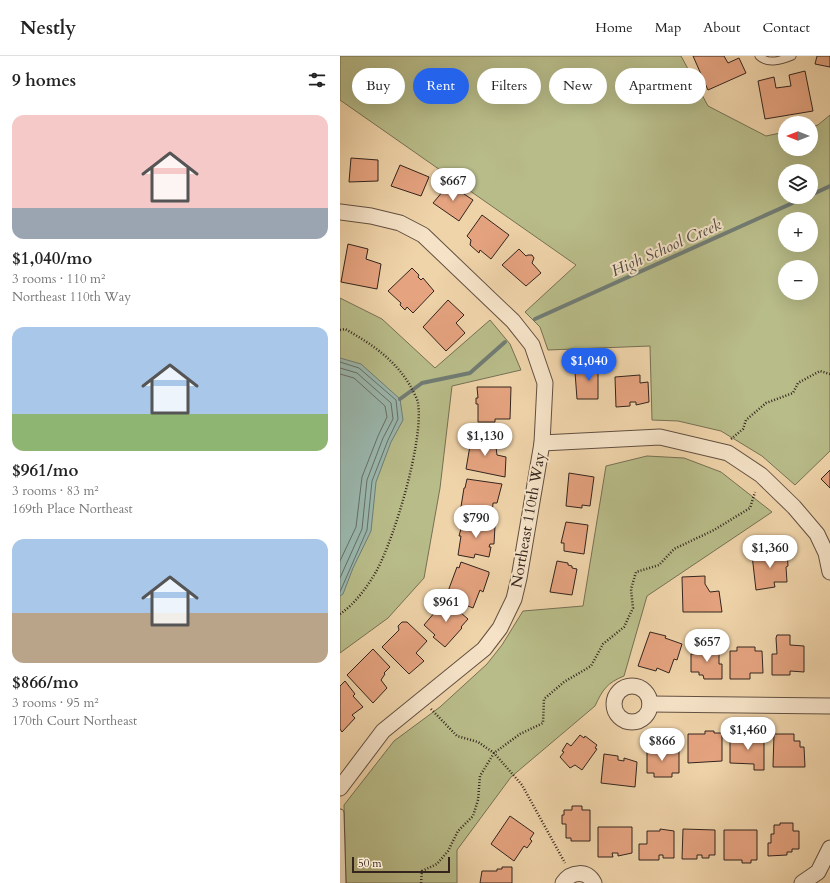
<!DOCTYPE html>
<meta charset="utf-8">
<style>
:root{--surface:#fff;--page:#f6f6f6;--text:#222;--muted:#767676;--line:#e0e0e0;--accent:#2563eb}
body{margin:0;font-family:Cardo,serif;background:var(--page);color:var(--text);height:100vh;display:flex;flex-direction:column;font-size:15px;white-space:nowrap}
*{box-sizing:border-box;margin:0}
p{font-size:13px;color:var(--muted)}
.icon{flex:none;width:22px;height:22px;fill:none;stroke:currentColor;stroke-width:2;stroke-linecap:round;stroke-linejoin:round}
.map{position:relative;flex:1;overflow:hidden}
.drawer{display:flex;flex-direction:column;background:var(--surface);width:340px}
.drawer>*{flex:none}
.top-card{position:absolute;left:12px;top:12px;width:380px;height:36px;display:flex;gap:8px}
.needle{width:26px;rotate:270deg}
.controls{position:absolute;left:438px;top:60px;display:grid;gap:8px}
.controls a{display:grid;place-items:center;width:40px;height:40px;border-radius:50%;background:var(--surface);box-shadow:0 4px 16px #0002;font-size:20px}
.scale{position:absolute;left:12px;bottom:10px;width:98px;box-sizing:border-box;padding-left:4px;border:2px solid #33241e;border-top:0;font-size:11px;line-height:14px;white-space:nowrap;color:#33241e;-webkit-text-stroke:3px #f5e2c7;paint-order:stroke}
.price{position:absolute;translate:-50% -34px;padding:0 9px;border-radius:14px;background:#fff;color:#222;font-size:13px;line-height:26px;filter:drop-shadow(0 1px 2px #0008)}
.price::after{content:'';position:absolute;left:50%;top:24px;width:12px;height:9px;margin-left:-6px;background:inherit;clip-path:polygon(0 0,100% 0,50% 100%)}
.price.on{background:var(--accent);color:#fff}
ul{padding:0;list-style:none}
li{display:grid;align-content:center;gap:8px;height:212px;padding:0 12px}
li span{display:grid;place-items:center;height:124px;border-radius:12px;color:#555}
li>.icon{margin-inline-start:auto}
span .icon{width:72px;height:72px;fill:#fffc;stroke-width:1}
li b{font-size:17px}
h2{display:flex;justify-content:space-between;align-items:center;height:48px;padding:0 12px;font-size:17px}
.pill{padding:0 14px;border-radius:18px;background:var(--surface);box-shadow:0 4px 16px #0002;font-size:14px;line-height:36px}
.pill.on{background:var(--accent);color:#fff}
header{display:flex;align-items:center;gap:24px;box-sizing:border-box;height:56px;padding:0 20px;background:var(--surface);border-bottom:1px solid var(--line)}
header strong{font-size:19px}
nav{display:flex;gap:22px;margin-inline-start:auto;font-size:14px}
main{display:flex;flex:1;min-height:0}
.map>svg:first-child{display:block}
.green{fill:#b8bc89;stroke:#767054;fill-rule:evenodd}
.water{fill:#9ab7ad;stroke:#717c74}
.lines{fill:none;stroke-linecap:round;stroke-linejoin:round}
.shore{stroke:#666e66;stroke-width:1}
.stream{stroke:#717c74;stroke-width:4}
.building{fill:#e5a37f;stroke:#33241e}
.service-casing{stroke:#625041;stroke-width:9}
.minor-casing{stroke:#625041;stroke-width:17}
.path{stroke:#33241e;stroke-width:2.5;stroke-dasharray:1 2;stroke-linecap:butt}
.service{stroke:#f5e2c7;stroke-width:7}
.minor{stroke:#f5e2c7;stroke-width:15}
.labels{text-anchor:middle;stroke-width:4;stroke-linejoin:round;paint-order:stroke}
.street-label{font-size:15px;fill:#33241e;stroke:#f5e2c7}
.water-label{font-size:16px;font-style:italic;fill:#4d4942;stroke:#f5e2c7}
</style>
<header>
<strong>Nestly</strong>
<nav><a>Home</a><a>Map</a><a>About</a><a>Contact</a></nav>
</header>
<main>
<section class="drawer">
<h2>9 homes<svg class="icon" aria-label="filters" viewBox="0 0 24 24"><path d="M4 7h16M4 17h16"/><circle cx="9" cy="7" r="2"/><circle cx="15" cy="17" r="2"/></svg></h2>
<ul>
<li><span style="background:linear-gradient(#f6c9c9 75%,#9aa5b1 0)"><svg class="icon" aria-label="home" viewBox="0 0 24 24"><path d="M3 11l9-7 9 7M6 9v11h12V9"/></svg></span><div><b>$1,040/mo</b><p>3 rooms · 110 m²</p><p>Northeast 110th Way</p></div></li>
<li><span style="background:linear-gradient(#a9c7e8 70%,#8fb573 0)"><svg class="icon" aria-label="home" viewBox="0 0 24 24"><path d="M3 11l9-7 9 7M6 9v11h12V9"/></svg></span><div><b>$961/mo</b><p>3 rooms · 83 m²</p><p>169th Place Northeast</p></div></li>
<li><span style="background:linear-gradient(#a9c7e8 60%,#b9a48a 0)"><svg class="icon" aria-label="home" viewBox="0 0 24 24"><path d="M3 11l9-7 9 7M6 9v11h12V9"/></svg></span><div><b>$866/mo</b><p>3 rooms · 95 m²</p><p>170th Court Northeast</p></div></li>
</ul>
</section>
<div class="map">
<svg width="490" height="827" viewBox="0 0 490 827">
<rect width="100%" height="100%" fill="#efd3a9"/>
<filter id="stains"><feTurbulence type="fractalNoise" baseFrequency=".005" numOctaves="4"/><feColorMatrix values="0 0 0 0 .2 0 0 0 0 .09 0 0 0 0 .02 0 0 0 .5 -.17"/></filter>
<radialGradient id="worn" r=".72"><stop offset=".6" stop-color="#630" stop-opacity="0"/><stop offset="1" stop-color="#630" stop-opacity=".3"/></radialGradient>
<g class="green">
<path d="M0,0H341L368,50L426,80L445,76V93H471V71L478,69L490,59V395L455,429L422,400L381,375L338,365L312,364L310,290L208,294L200,271L185,256L236,209L0,44ZM445,115H471V141H445ZM445,163H471V189H445ZM445,211H471V237H445Z"/>
<path d="M0,242L42,263L95,312L150,264L170,288L181,314L112,330L100,432L84,522L48,562L0,597Z"/>
<path d="M307,400L344,402L381,416L432,456L307,540L284,620C267,627 263,633 255,650L171,721L117,794V827H6L4,749L54,685L100,651L147,608L162,589L183,555L243,550L266,410Z"/>
</g>
<path class="water" d="M0,302L21,308L60,343L63,364L51,386L36,426L31,475L13,512L3,538L0,540Z"/>
<g class="lines">
<g class="shore">
<path d="M0,306L19,312L56,344L58,363L48,384L32,425L27,474L0,536"/>
<path d="M0,312L17,317L51,347L53,363L43,382L27,424L22,473L0,522"/>
<path d="M0,318L14,322L45,350L47,361L38,380L22,421L16,471L0,505"/>
</g>
<g class="stream">
<path d="M471,139L490,130"/>
<path d="M195,263L466,141"/>
<path d="M60,343L82,327L130,317L165,286"/>
</g>
</g>
<g class="building">
<path d="M353,0H384L388,7L399,2L406,17L368,34Z"/>
<path d="M477,0H490V11L475,8Z"/>
<path d="M465,15L473,55L425,63L418,25L434,21L436,32L451,30L449,19Z"/>
<path d="M11,102L38,104V125L9,126Z"/>
<path d="M60,109L89,121L81,140L51,130Z"/>
<path d="M109,128L133,144L119,165L93,147Z"/>
<path d="M142,159L169,179L151,203L140,194L139,197L130,189L131,184L127,180Z"/>
<path d="M8,188L28,193L26,203L41,208L37,233L1,226Z"/>
<path d="M179,193L186,200L188,199H192L194,202L192,207L201,217L186,230L162,209Z"/>
<path d="M72,212L79,219L78,221L81,224L83,222L94,235L73,257L67,251L65,254L60,249L61,247L48,235Z"/>
<path d="M108,244L124,259L116,267L125,277L106,295L83,271Z"/>
<path d="M266,305V315H258V343H237L235,316L256,313V306Z"/>
<path d="M300,319V327L308,326L309,346L296,349V346H290V350L276,351L275,321Z"/>
<path d="M137,331H171L170,363H155V366H138V348H136V342H138Z"/>
<path d="M132,378L156,382L155,391H156L157,399L166,401L165,421L126,413Z"/>
<path d="M490,414V432L481,423Z"/>
<path d="M229,417L254,421L250,450L242,449V452L226,450Z"/>
<path d="M127,423L162,428L157,447H153L152,460L139,457L138,460L120,457L124,432H125Z"/>
<path d="M123,465L155,470L154,488H150L149,491H151L149,501L135,498L134,502L118,499L121,480H119Z"/>
<path d="M226,466L248,469L244,498L224,495V487H221Z"/>
<path d="M447,494L448,510L446,511L447,526H434L435,531L416,534L412,499L421,498V496Z"/>
<path d="M217,505L228,507V509L232,510V512L237,513L232,539L210,536Z"/>
<path d="M121,506L149,516V518L143,536L140,534L133,552L118,546L120,543L107,538L117,511L119,512Z"/>
<path d="M365,520V528L370,536L379,535L382,556H343L342,521Z"/>
<path d="M107,545L128,563L121,571L122,572L105,591L93,581L95,579L84,569L101,549L103,550Z"/>
<path d="M62,566H67L87,585L76,597L84,605L69,618L42,591L59,574L58,570Z"/>
<path d="M310,576L326,580L325,582L342,588L337,604L334,603L329,617L317,612L316,615L298,610Z"/>
<path d="M437,579H450V589L464,590V616L450,615V619H432V598H437L436,582Z"/>
<path d="M357,590H379V608H382V623H364L363,619H359V616H351V598H357Z"/>
<path d="M397,591H415V595H422L423,617H410V623H390V595H397Z"/>
<path d="M33,593L50,611L44,617L45,618L41,624L47,632L33,647L7,619Z"/>
<path d="M5,625L15,638L13,640L23,651L12,659L15,662L2,676L0,673V630Z"/>
<path d="M365,675H374V677H382V705L348,707V678H365Z"/>
<path d="M390,678H404V682H411V679L424,681V714H414V708L390,707Z"/>
<path d="M434,678H454V685H460V691H464L465,711H433Z"/>
<path d="M240,679L244,682L245,680L257,689L255,692L257,693L242,714L235,709L230,712L220,701L224,696L222,695L227,687L231,690Z"/>
<path d="M307,690H326V695H339V717H332V721H314V717H307Z"/>
<path d="M264,698L278,700V704L284,705V702L297,706L295,731L261,727Z"/>
<path d="M232,750H242V754H250V785H231V782H226V768H222V759H224V754H232Z"/>
<path d="M170,760L194,777L190,783L192,785L187,792L184,790L174,805L151,788Z"/>
<path d="M440,767H453V775H459V793H452V796H447V799L428,800V787H431V778H434V769H440Z"/>
<path d="M258,771H292V797L278,800V797H272L273,801H258Z"/>
<path d="M320,773L334,775V802H323V799H319V804H299V788H307V775H320Z"/>
<path d="M343,773L375,774V799H369V802H362V799H357V803H342Z"/>
<path d="M384,774H417V804H411V807H402V804H384Z"/>
<path d="M162,811H172V827H140L142,815H157V813H162Z"/>
</g>
<g class="lines">
<g class="service-casing">
<g id="service">
<path d="M419,0C428,9 442,4 452,0"/>
<path d="M0,757L2,827"/>
</g>
</g>
<g class="minor-casing">
<g id="minor">
<path d="M0,156L31,160L60,167L83,179L173,265L192,289L205,327L202,387L179,522L174,543L160,572L144,593L43,675L0,732"/>
<path d="M202,387L320,381L388,397L421,419L454,451L477,478L486,497L490,516"/>
<circle cx="292" cy="648" r="18"/>
<path d="M310,648L490,650"/>
<path d="M223,827C231,815 247,814 254,827"/>
<path d="M462,827L478,816L490,792"/>
</g>
</g>
<g class="path">
<path d="M0,274L5,273C32,288 57,305 72,333C74,337 77,342 78,347C84,384 55,480 37,514C28,530 15,548 0,558"/>
<path d="M391,383L403,373L406,364L426,347L453,337L458,327L480,315L490,318"/>
<path d="M91,653L117,680L138,686L154,697L182,729L225,807"/>
<path d="M81,827L82,815L97,808L108,795L118,775L133,760L138,744L140,720L154,697L180,678L203,667L204,643L224,626L251,610L263,588L284,571L293,552L291,533L296,516L319,509L334,493L374,474L410,452L415,436"/>
</g>
<use href="#service" class="service"/>
<use href="#minor" class="minor"/>
</g>
<g class="labels">
<g class="street-label">
<text transform="translate(188 464) rotate(-80)" y="5">Northeast 110th Way</text>
</g>
<g class="water-label">
<text transform="translate(326 191) rotate(-24)" y="6">High School Creek</text>
</g>
</g>
<rect width="100%" height="100%" filter="url(#stains)"/>
<rect width="100%" height="100%" fill="url(#worn)"/>
</svg>
<div class="controls">
<a><svg class="needle" viewBox="-14 -14 28 28"><path d="M0-13l5 13h-10z" fill="#e53935"/><path d="M0 13l5-13h-10z" fill="#767676"/></svg></a>
<a><svg class="icon" aria-label="layers" viewBox="0 0 24 24"><path d="M12 4l9 5-9 5-9-5zM3 14l9 5 9-5"/></svg></a>
<a>+</a>
<a>−</a>
</div>
<div class="scale">50 m</div>
<b class="price" style="left:113px;top:146px">$667</b>
<b class="price on" style="left:249px;top:326px">$1,040</b>
<b class="price" style="left:145px;top:401px">$1,130</b>
<b class="price" style="left:136px;top:483px">$790</b>
<b class="price" style="left:430px;top:513px">$1,360</b>
<b class="price" style="left:106px;top:567px">$961</b>
<b class="price" style="left:367px;top:607px">$657</b>
<b class="price" style="left:408px;top:695px">$1,460</b>
<b class="price" style="left:322px;top:706px">$866</b>
<div class="top-card">
<a class="pill">Buy</a>
<a class="pill on">Rent</a>
<a class="pill">Filters</a>
<a class="pill">New</a>
<a class="pill">Apartment</a>
</div>
</div>
</main>
